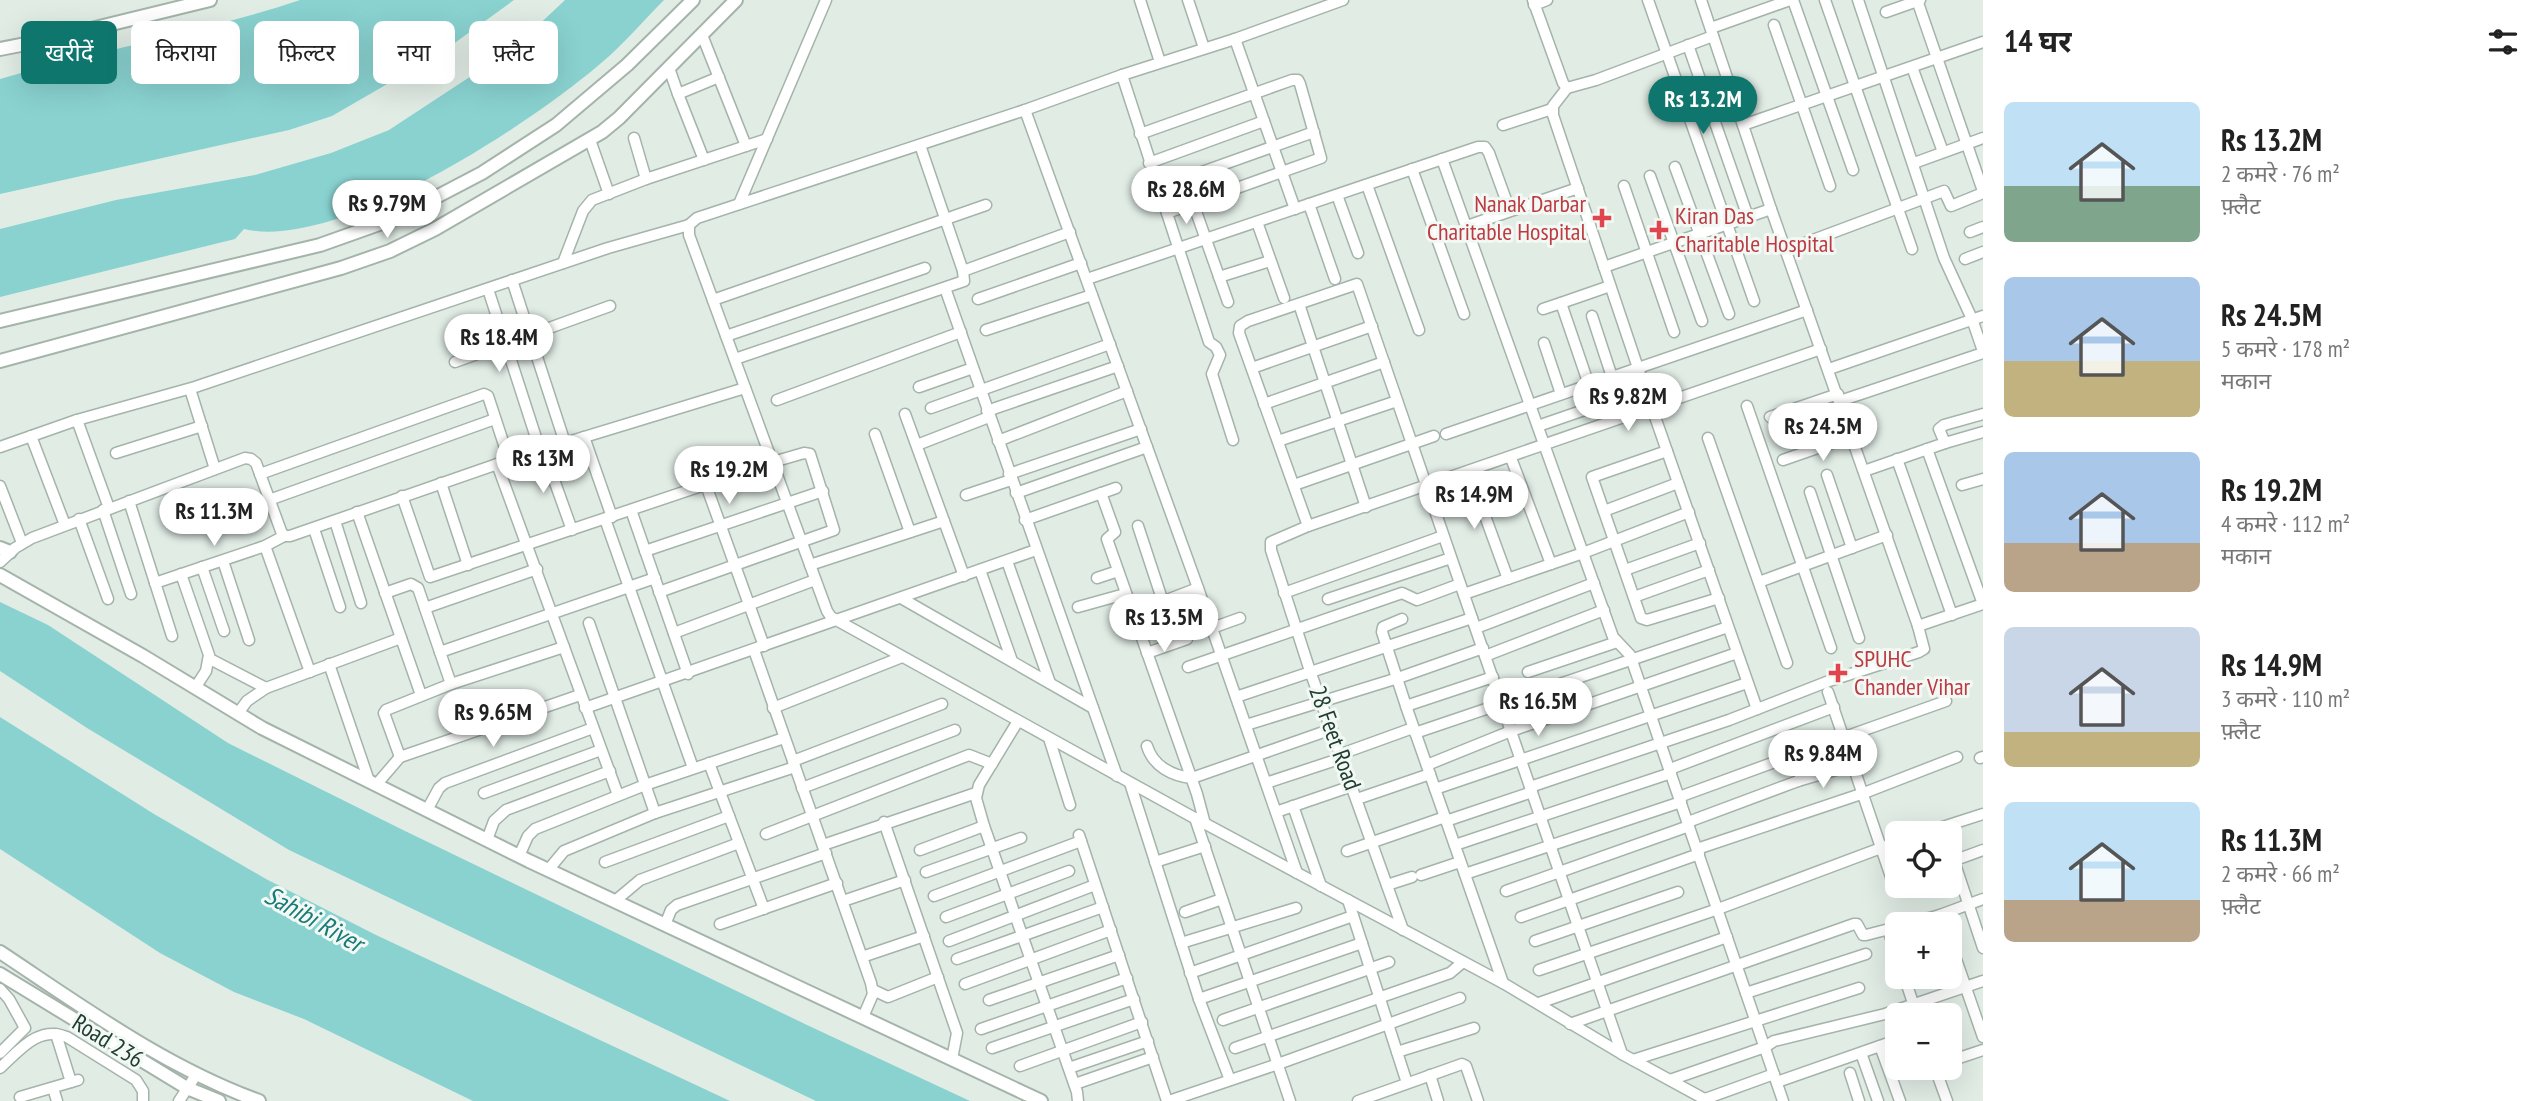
<!DOCTYPE html>
<html lang="hi">
<meta charset="utf-8">
<style>
:root{--surface:#fff;--page:#f6f6f6;--text:#222;--muted:#767676;--accent:#0f766e}
body{margin:0;font-family:"PT Sans Narrow","Noto Sans Devanagari",sans-serif;background:var(--page);color:var(--text);height:100vh;display:flex;flex-direction:column;font-size:26px;white-space:nowrap}
*{box-sizing:border-box;margin:0}
p{font-size:23px;color:var(--muted)}
.icon{flex:none;width:38px;height:38px;fill:none;stroke:currentColor;stroke-width:2;stroke-linecap:round;stroke-linejoin:round}
.map{position:relative;flex:1;overflow:hidden}
.side{display:flex;flex-direction:column;background:var(--surface);width:560px}
.side>*{flex:none}
.hud{position:absolute;left:21px;top:21px;width:665px;height:63px;display:flex;gap:14px}
.buttons{position:absolute;left:1885px;top:821px;display:grid;gap:14px}
.buttons a{display:grid;place-items:center;width:77px;height:77px;border-radius:10px;background:var(--surface);box-shadow:0 7px 28px #0002;font-size:35px}
.price{position:absolute;translate:-50% -60px;padding:0 16px;border-radius:24px;background:#fff;color:#222;font-size:23px;line-height:46px;filter:drop-shadow(0 2px 4px #0008)}
.price::after{content:'';position:absolute;left:50%;top:42px;width:21px;height:16px;margin-left:-10px;background:inherit;clip-path:polygon(0 0,100% 0,50% 100%)}
.price.active{background:var(--accent);color:#fff}
ul{padding:0;list-style:none}
li{display:flex;align-items:center;gap:21px;height:175px;padding:0 21px}
li span{display:grid;place-items:center;flex:none;width:196px;height:140px;border-radius:10px;color:#555}
li>.icon{margin-inline-start:auto}
span .icon{width:84px;height:84px;fill:#fffc;stroke-width:1}
li b{font-size:30px}
h2{display:flex;justify-content:space-between;align-items:center;height:84px;padding:0 21px;font-size:30px}
.pill{padding:0 24px;border-radius:10px;background:var(--surface);box-shadow:0 7px 28px #0002;font-size:24px;line-height:63px}
.pill.active{background:var(--accent);color:#fff}
main{display:flex;flex:1;min-height:0}
.map>svg:first-child{display:block}
.water{fill:#89d2d0}
.lines{fill:none;stroke-linecap:round;stroke-linejoin:round}
.minor-casing{stroke:#a4b4ab;stroke-width:13}
.tertiary-casing{stroke:#a4b4ab;stroke-width:16}
.minor{stroke:#fff;stroke-width:10}
.tertiary{stroke:#fff;stroke-width:12}
.health-dot{fill:#e0444e;stroke:#f2f9f4;stroke-width:2.5}
.labels{text-anchor:middle;stroke-width:6;stroke-linejoin:round;paint-order:stroke}
.health-label{font-size:24px;fill:#be3a42;stroke:#f2f9f4;text-anchor:start}
.street-label{font-size:24px;fill:#213d31;stroke:#f2f9f4}
.water-label{font-size:26px;font-style:italic;fill:#1a7a78;stroke:#f2f9f4}
</style>
<main>
<div class="map">
<svg width="1983" height="1101" viewBox="0 0 1983 1101">
<rect width="100%" height="100%" fill="#e1ece5"/>
<g class="water">
<path d="M300,0H514L456,42L389,83L332,116L289,130L0,194V79C99,50 202,33 300,0Z"/>
<path d="M565,0H664C643,21 623,45 600,64C530,124 337,252 244,229L235,239L0,297V229L116,200L255,175L331,153L389,130L514,48Z"/>
<path d="M0,602L48,625L228,743L403,830L807,1025L970,1101H816L289,850L87,728L0,671Z"/>
<path d="M0,717L154,814L266,879L376,935L730,1101H473L304,1019L234,992L160,953L0,849Z"/>
</g>
<g class="lines">
<g class="minor-casing">
<g id="minor">
<path d="M1140,0L1160,62"/>
<path d="M1188,0L1204,48"/>
<path d="M1343,0L1235,39L1122,75L1025,110L697,218L689,225V235L827,611L831,617L1189,815L1503,983L1622,1054L1708,1101"/>
<path d="M1533,0L1563,83L1567,88L1596,80L1713,36"/>
<path d="M1648,0L1754,301"/>
<path d="M1701,0L1771,209L1918,626L1983,604"/>
<path d="M1793,0L1853,170"/>
<path d="M1825,0L1912,249"/>
<path d="M1858,0L1944,258L1972,319L1983,351"/>
<path d="M1917,0L1983,191"/>
<path d="M1534,5L1547,0"/>
<path d="M1886,12L1920,0"/>
<path d="M1774,25L1830,186"/>
<path d="M1711,28L1790,0"/>
<path d="M702,35L746,146"/>
<path d="M1235,39L1295,209"/>
<path d="M1688,45L1748,217"/>
<path d="M1912,67L1943,152"/>
<path d="M669,68L678,94L719,77"/>
<path d="M1122,75L1209,342L1216,347L1220,355L1212,374L1233,440"/>
<path d="M1567,88L1553,106V115L1638,368L1757,709"/>
<path d="M678,94L704,160"/>
<path d="M1025,110L1198,588L1297,873"/>
<path d="M1503,125L1552,109"/>
<path d="M1743,125L1983,42"/>
<path d="M1140,134L1292,80H1298L1300,84L1321,158L1167,213"/>
<path d="M634,138L646,179"/>
<path d="M590,140L609,194"/>
<path d="M1442,159L1613,637L1630,655L1783,1101"/>
<path d="M1149,163L1264,121"/>
<path d="M1914,163L1983,138"/>
<path d="M1675,167L1729,314"/>
<path d="M1412,169L1464,314"/>
<path d="M1650,176L1702,321"/>
<path d="M1367,185L1419,330"/>
<path d="M1624,186L1674,332"/>
<path d="M1157,188L1314,132"/>
<path d="M1337,195L1358,253"/>
<path d="M1193,203L1228,302"/>
<path d="M739,204L826,0"/>
<path d="M1309,204L1335,279"/>
<path d="M1257,222L1284,298"/>
<path d="M1467,226L1578,188"/>
<path d="M1970,232L1983,227"/>
<path d="M1786,250L1944,191L1951,206L1983,193"/>
<path d="M1965,259L1983,252"/>
<path d="M563,263L583,211L592,200L646,179L767,139"/>
<path d="M1604,267L1771,209"/>
<path d="M963,271L1070,232"/>
<path d="M1219,277L1270,261"/>
<path d="M1087,279L1478,147H1485L1489,153L1510,211"/>
<path d="M512,280L565,443"/>
<path d="M945,288L1117,776"/>
<path d="M488,289L540,450"/>
<path d="M978,299L1081,263"/>
<path d="M713,300L986,205"/>
<path d="M1561,303L1610,286"/>
<path d="M1299,304L1366,507"/>
<path d="M1543,309L1561,303L1589,385"/>
<path d="M1592,316L1612,377"/>
<path d="M986,330L1092,295"/>
<path d="M726,336L925,268"/>
<path d="M1544,343L1561,394"/>
<path d="M735,359L964,281L963,271L920,145"/>
<path d="M455,362L610,306"/>
<path d="M1252,368L1372,326"/>
<path d="M1829,369L1983,316"/>
<path d="M919,387L973,368"/>
<path d="M190,389L215,469"/>
<path d="M777,400L961,332"/>
<path d="M1840,401L1983,353"/>
<path d="M1264,404L1384,362"/>
<path d="M1747,406L1831,648"/>
<path d="M931,408L1110,344"/>
<path d="M987,411L1118,366"/>
<path d="M905,414L964,576"/>
<path d="M1770,417L1838,394"/>
<path d="M77,420L109,508"/>
<path d="M1538,426L1645,389"/>
<path d="M875,434L910,532"/>
<path d="M1446,434L1807,310"/>
<path d="M31,436L65,525"/>
<path d="M584,437L612,517"/>
<path d="M1708,438L1787,663"/>
<path d="M998,441L1127,391"/>
<path d="M1278,441L1397,401"/>
<path d="M1945,443L1983,432"/>
<path d="M917,445L989,417"/>
<path d="M0,447L77,420L195,387L608,248L689,225"/>
<path d="M543,449L572,530"/>
<path d="M1927,449L1983,604"/>
<path d="M1667,451L1592,477L1641,618L1647,620L1719,598"/>
<path d="M116,453L202,426"/>
<path d="M1511,458L1551,564"/>
<path d="M1897,459L1952,615"/>
<path d="M1783,460L1852,436"/>
<path d="M497,464L618,795"/>
<path d="M1864,471L1945,443L1939,429L1944,425L1983,414"/>
<path d="M1469,472L1508,579"/>
<path d="M260,474L484,394L488,396L509,460"/>
<path d="M1009,474L1141,429"/>
<path d="M1827,475L1852,548"/>
<path d="M441,483L468,565"/>
<path d="M706,485L764,646"/>
<path d="M1294,485L1434,436"/>
<path d="M1962,485L1983,479"/>
<path d="M0,486L22,543"/>
<path d="M1810,492L1859,638"/>
<path d="M1016,493L1147,447"/>
<path d="M1101,493L1115,532L1107,539L1197,794L1205,824"/>
<path d="M966,495L1011,480"/>
<path d="M402,496L430,577L773,462L804,453L810,454L834,530L659,592"/>
<path d="M269,500L495,419"/>
<path d="M129,501L172,636"/>
<path d="M103,510L131,594"/>
<path d="M631,510L688,674"/>
<path d="M1604,511L1678,483"/>
<path d="M357,512L421,695"/>
<path d="M79,519L108,599"/>
<path d="M605,519L693,768"/>
<path d="M1025,520L1116,488"/>
<path d="M335,521L361,603"/>
<path d="M1138,526L1163,602"/>
<path d="M1308,526L1239,333L1240,326L1248,321L1357,284L1622,1054"/>
<path d="M314,529L340,607"/>
<path d="M265,546L310,672"/>
<path d="M645,551L823,491"/>
<path d="M223,561L249,640"/>
<path d="M1007,561L1050,683"/>
<path d="M0,562L15,548L32,538L245,458L251,459L256,463L281,531L284,536H290L509,460L745,388"/>
<path d="M810,565L944,521"/>
<path d="M202,567L224,631"/>
<path d="M980,570L1012,661"/>
<path d="M1625,570L1700,543"/>
<path d="M181,574L209,655L206,671L195,688"/>
<path d="M1097,578L1118,571"/>
<path d="M1759,582L1887,535"/>
<path d="M155,583L265,546L284,536"/>
<path d="M385,593L411,584L418,588L451,684"/>
<path d="M1284,593L1443,536"/>
<path d="M1464,594L1583,553L1689,512"/>
<path d="M1634,597L1709,570"/>
<path d="M901,598L1093,708"/>
<path d="M1328,599L1451,558"/>
<path d="M1078,607L1125,594"/>
<path d="M425,608L537,569"/>
<path d="M1133,613L1198,588"/>
<path d="M1402,619L1383,627L1382,632L1406,706L1503,983"/>
<path d="M589,623L655,813"/>
<path d="M1212,628L1240,618"/>
<path d="M1476,628L1594,583"/>
<path d="M674,633L815,580"/>
<path d="M754,650L871,983L873,994L863,1017"/>
<path d="M440,652L655,578"/>
<path d="M1147,653L1187,639"/>
<path d="M1485,656L1604,610"/>
<path d="M210,659L266,688"/>
<path d="M329,664L369,781"/>
<path d="M1188,667L1402,593L1417,600L1460,584"/>
<path d="M1528,672L1617,642"/>
<path d="M1828,692L1892,880L1897,882"/>
<path d="M1236,697L1472,618"/>
<path d="M1406,706L1493,677"/>
<path d="M585,708L1036,550"/>
<path d="M773,708L902,657"/>
<path d="M239,712L247,701L266,688L401,638"/>
<path d="M1018,721L979,785L976,798L984,826L1077,1092L1078,1101"/>
<path d="M1246,725L1398,678L1483,648"/>
<path d="M1415,733L1728,627"/>
<path d="M1049,738L1070,805"/>
<path d="M1147,746C1153,766 1172,776 1192,778L1332,729"/>
<path d="M1341,754L1413,728"/>
<path d="M400,757L384,713L386,710L451,684L564,647"/>
<path d="M1980,758L1983,757"/>
<path d="M793,761L942,704"/>
<path d="M709,763L764,909"/>
<path d="M1427,765L1511,731L1737,653"/>
<path d="M1670,769L1834,707"/>
<path d="M1798,781L1839,769"/>
<path d="M1130,783L1199,999L1230,1080"/>
<path d="M1266,783L1342,758"/>
<path d="M376,785L400,757L580,695"/>
<path d="M1530,787L1729,720L1829,681L1919,652L1924,649L1918,626"/>
<path d="M802,788L955,730"/>
<path d="M1435,789L1747,683"/>
<path d="M484,793L601,750"/>
<path d="M1679,797L1794,755"/>
<path d="M1357,799L1430,774"/>
<path d="M1293,806L1321,886"/>
<path d="M427,810L439,788L445,783L593,728"/>
<path d="M1276,812L1352,786"/>
<path d="M1195,818L1290,1101"/>
<path d="M1446,821L1532,792"/>
<path d="M884,822L957,1033L952,1059"/>
<path d="M1688,822L1798,781L1802,775L1794,755L1946,701"/>
<path d="M1924,833L1983,814"/>
<path d="M766,834L969,755L992,764"/>
<path d="M1079,835L1167,1101"/>
<path d="M487,840L494,821L506,810L610,771"/>
<path d="M823,845L976,793"/>
<path d="M1455,845L1671,773"/>
<path d="M1697,849L1864,793L1957,757"/>
<path d="M920,850L984,826"/>
<path d="M1347,851L1445,817"/>
<path d="M519,856L528,836L535,829L645,785L784,738"/>
<path d="M1954,861L1983,948"/>
<path d="M605,862L729,816"/>
<path d="M1155,862L1205,846"/>
<path d="M1950,862L1983,850"/>
<path d="M549,869L564,851L655,813L795,767"/>
<path d="M926,872L1021,838"/>
<path d="M1465,874L1681,802"/>
<path d="M1421,875L1460,862"/>
<path d="M1387,885L1412,877"/>
<path d="M1506,891L1689,826"/>
<path d="M934,896L1081,841"/>
<path d="M1348,900L1407,1083"/>
<path d="M615,901L640,880L739,843"/>
<path d="M843,901L905,880"/>
<path d="M1185,912L1222,899"/>
<path d="M946,917L1069,871"/>
<path d="M1521,917L1699,854"/>
<path d="M720,924L837,883"/>
<path d="M1908,924L1940,915"/>
<path d="M1943,924L1940,915L1983,899"/>
<path d="M665,925L671,910L677,905L826,853"/>
<path d="M1403,930L1310,671L1271,550V542L1308,526L1821,349"/>
<path d="M1888,930L1897,955"/>
<path d="M949,941L1095,885"/>
<path d="M1535,941L1678,892"/>
<path d="M1950,942L1983,1037"/>
<path d="M1181,943L1296,908"/>
<path d="M862,957L924,936"/>
<path d="M957,959L1103,907"/>
<path d="M1539,970L1718,909L1897,842"/>
<path d="M1190,973L1353,916"/>
<path d="M1904,976L1917,1015"/>
<path d="M965,984L1111,930"/>
<path d="M0,989L9,999L25,1028L0,1053"/>
<path d="M873,990L888,997L938,977"/>
<path d="M1746,993L1866,954"/>
<path d="M1199,999L1362,943"/>
<path d="M989,1000L1119,955"/>
<path d="M1539,1003L1727,937"/>
<path d="M1889,1013L1897,1033"/>
<path d="M1223,1020L1389,962"/>
<path d="M1570,1024L1854,924H1857L1863,935H1866L1897,927"/>
<path d="M981,1029L1127,978"/>
<path d="M56,1034L71,1082"/>
<path d="M1880,1046L1900,1101"/>
<path d="M992,1048L1134,999"/>
<path d="M1235,1048L1450,973L1463,962"/>
<path d="M1397,1052L1474,1028"/>
<path d="M1861,1053L1878,1101"/>
<path d="M1633,1060L1859,988"/>
<path d="M1950,1061L1983,1050"/>
<path d="M1020,1066L1142,1022"/>
<path d="M0,1068C19,1051 38,1025 67,1037L136,1080L143,1091V1101"/>
<path d="M1069,1068L1148,1041"/>
<path d="M1935,1068L1947,1101"/>
<path d="M1850,1073L1859,1101"/>
<path d="M1430,1075L1438,1101"/>
<path d="M1670,1080L1765,1047L1774,1041L1885,1014L1983,981"/>
<path d="M1777,1082L1897,1040"/>
<path d="M1075,1084L1153,1057"/>
<path d="M53,1088L57,1101"/>
<path d="M20,1097L78,1080"/>
<path d="M1705,1099L1774,1074"/>
<path d="M179,1101L196,1075"/>
<path d="M1169,1101L1278,1064L1460,998"/>
<path d="M1358,1101L1462,1064L1466,1066L1478,1101"/>
</g>
</g>
<g class="tertiary-casing">
<g id="tertiary">
<path d="M0,49L46,40L210,0"/>
<path d="M0,321L320,245L396,218L482,173L556,125L627,65L693,0"/>
<path d="M0,361L341,268L390,251L435,229L602,132L619,118L736,0"/>
<path d="M0,548L10,552"/>
<path d="M0,575L143,656L262,728L529,861L1041,1101"/>
<path d="M0,952C83,1007 165,1067 259,1101"/>
<path d="M0,974L187,1088L219,1101"/>
</g>
</g>
<use href="#minor" class="minor"/>
<use href="#tertiary" class="tertiary"/>
</g>
<g class="health-dot">
<path d="M1598.5 207.5h7v7h7v7h-7v7h-7v-7h-7v-7h7z"/>
<path d="M1655.5 219.5h7v7h7v7h-7v7h-7v-7h-7v-7h7z"/>
<path d="M1834.5 662.5h7v7h7v7h-7v7h-7v-7h-7v-7h7z"/>
</g>
<g class="labels">
<g class="health-label">
<text x="1586" y="212" text-anchor="end">Nanak Darbar<tspan x="1586" dy="28">Charitable Hospital</tspan></text>
<text x="1675" y="224">Kiran Das<tspan x="1675" dy="28">Charitable Hospital</tspan></text>
<text x="1854" y="667">SPUHC<tspan x="1854" dy="28">Chander Vihar</tspan></text>
</g>
<g class="street-label">
<text transform="translate(1335 738) rotate(70)" y="8">28 Feet Road</text>
<text transform="translate(108 1041) rotate(32)" y="8">Road 236</text>
</g>
<g class="water-label">
<text transform="translate(314 919) rotate(29)" y="9">Sahibi River</text>
</g>
</g>
</svg>
<div class="buttons">
<a><svg class="icon" aria-label="locate" viewBox="0 0 24 24"><circle cx="12" cy="12" r="6"/><path d="M12 2v4M12 18v4M2 12h4M18 12h4"/></svg></a>
<a>+</a>
<a>−</a>
</div>
<b class="price active" style="left:1703px;top:136px">Rs 13.2M</b>
<b class="price" style="left:1186px;top:226px">Rs 28.6M</b>
<b class="price" style="left:387px;top:240px">Rs 9.79M</b>
<b class="price" style="left:499px;top:374px">Rs 18.4M</b>
<b class="price" style="left:1628px;top:433px">Rs 9.82M</b>
<b class="price" style="left:1823px;top:463px">Rs 24.5M</b>
<b class="price" style="left:543px;top:495px">Rs 13M</b>
<b class="price" style="left:729px;top:506px">Rs 19.2M</b>
<b class="price" style="left:1474px;top:531px">Rs 14.9M</b>
<b class="price" style="left:214px;top:548px">Rs 11.3M</b>
<b class="price" style="left:1164px;top:654px">Rs 13.5M</b>
<b class="price" style="left:1538px;top:738px">Rs 16.5M</b>
<b class="price" style="left:493px;top:749px">Rs 9.65M</b>
<b class="price" style="left:1823px;top:790px">Rs 9.84M</b>
<div class="hud">
<a class="pill active">खरीदें</a>
<a class="pill">किराया</a>
<a class="pill">फ़िल्टर</a>
<a class="pill">नया</a>
<a class="pill">फ़्लैट</a>
</div>
</div>
<section class="side">
<h2>14 घर<svg class="icon" aria-label="filters" viewBox="0 0 24 24"><path d="M4 7h16M4 17h16"/><circle cx="9" cy="7" r="2"/><circle cx="15" cy="17" r="2"/></svg></h2>
<ul>
<li><span style="background:linear-gradient(#bfe0f5 60%,#7fa58c 0)"><svg class="icon" aria-label="home" viewBox="0 0 24 24"><path d="M3 11l9-7 9 7M6 9v11h12V9"/></svg></span><div><b>Rs 13.2M</b><p>2 कमरे · 76 m²</p><p>फ़्लैट</p></div></li>
<li><span style="background:linear-gradient(#a9c7e8 60%,#c2b280 0)"><svg class="icon" aria-label="home" viewBox="0 0 24 24"><path d="M3 11l9-7 9 7M6 9v11h12V9"/></svg></span><div><b>Rs 24.5M</b><p>5 कमरे · 178 m²</p><p>मकान</p></div></li>
<li><span style="background:linear-gradient(#a9c7e8 65%,#b9a48a 0)"><svg class="icon" aria-label="home" viewBox="0 0 24 24"><path d="M3 11l9-7 9 7M6 9v11h12V9"/></svg></span><div><b>Rs 19.2M</b><p>4 कमरे · 112 m²</p><p>मकान</p></div></li>
<li><span style="background:linear-gradient(#c9d6e8 75%,#c2b280 0)"><svg class="icon" aria-label="home" viewBox="0 0 24 24"><path d="M3 11l9-7 9 7M6 9v11h12V9"/></svg></span><div><b>Rs 14.9M</b><p>3 कमरे · 110 m²</p><p>फ़्लैट</p></div></li>
<li><span style="background:linear-gradient(#bfe0f5 70%,#b9a48a 0)"><svg class="icon" aria-label="home" viewBox="0 0 24 24"><path d="M3 11l9-7 9 7M6 9v11h12V9"/></svg></span><div><b>Rs 11.3M</b><p>2 कमरे · 66 m²</p><p>फ़्लैट</p></div></li>
</ul>
</section>
</main>
